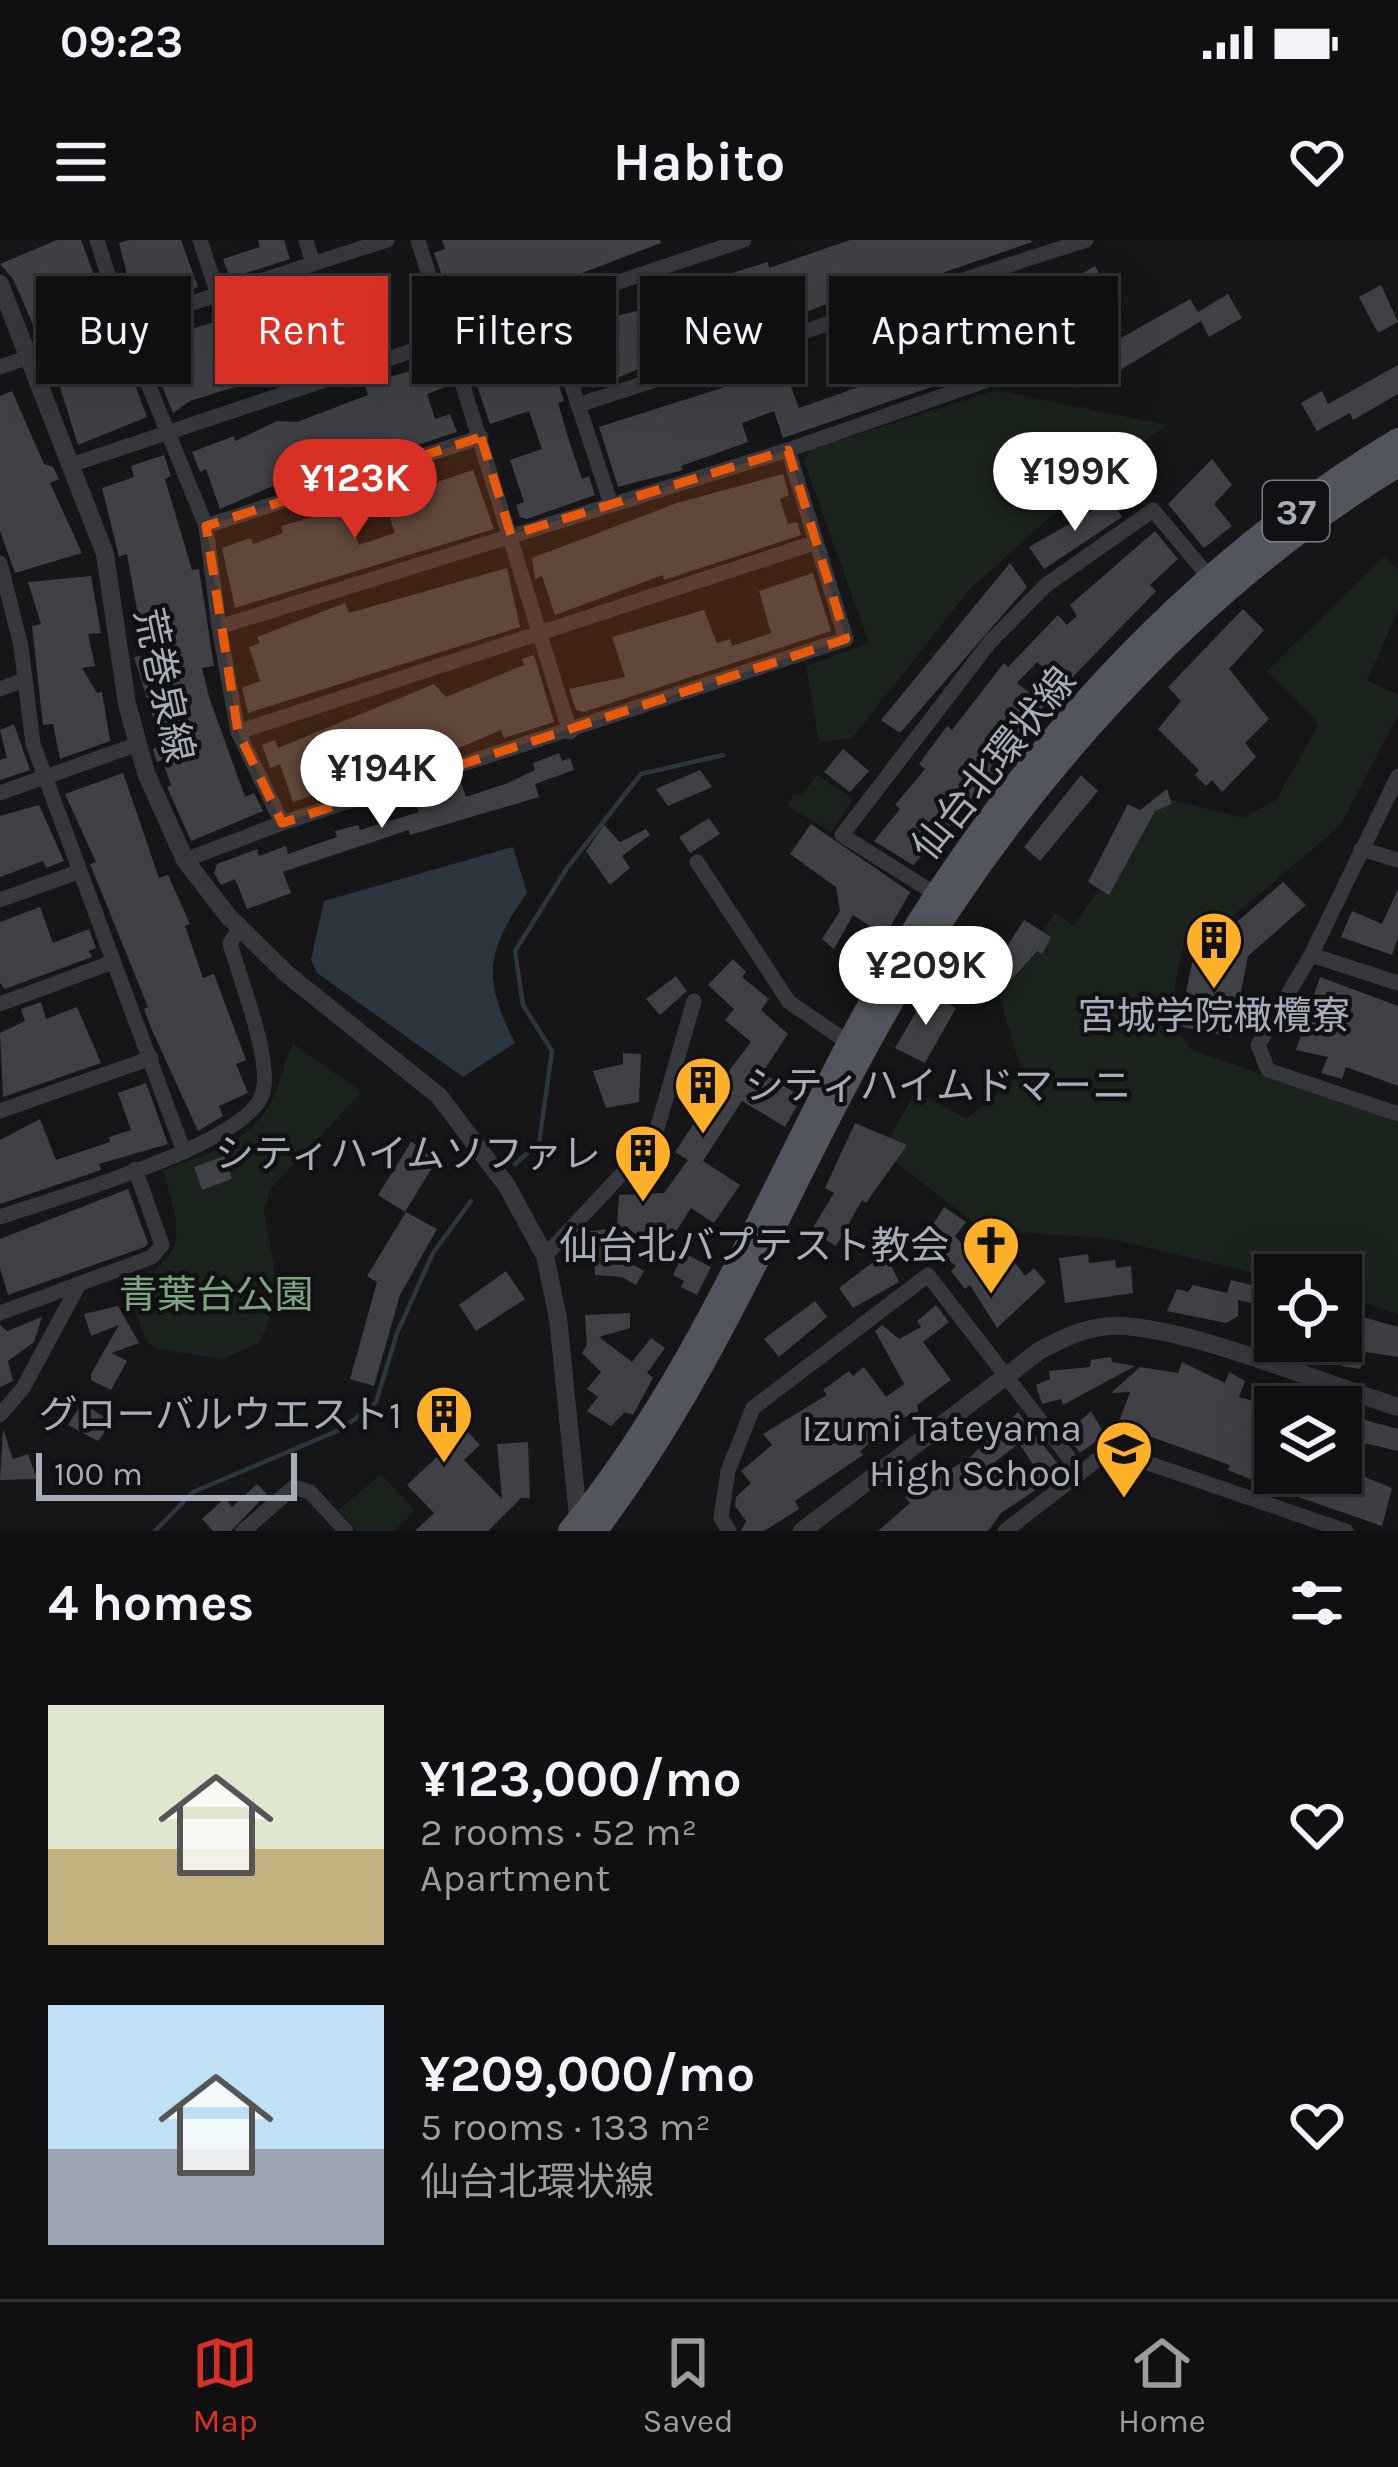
<!DOCTYPE html>
<meta charset="utf-8">
<style>
:root{--surface:#101012;--page:#19191b;--text:#f1f3f6;--muted:#9c9d9f;--line:#303032;--accent:#d93025}
body{margin:0;font-family:Karla,"Noto Sans JP",sans-serif;background:var(--page);color:var(--text);height:100vh;display:flex;flex-direction:column;font-size:45px;white-space:nowrap}
*{box-sizing:border-box;margin:0}
p{font-size:39px;color:var(--muted)}
.icon{flex:none;width:66px;height:66px;fill:none;stroke:currentColor;stroke-width:2;stroke-linecap:round;stroke-linejoin:round}
.map{position:relative;height:1291px;overflow:hidden}
.side{display:flex;flex-direction:column;background:var(--surface);flex:1}
.side>*{flex:none}
.guide{position:absolute;left:36px;top:36px;width:1326px;height:108px;display:flex;gap:24px}
.tools{position:absolute;left:1254px;top:1014px;display:grid;gap:24px}
.tools a{display:grid;place-items:center;width:108px;height:108px;border-radius:0px;background:var(--surface);box-shadow:0 12px 48px #0002,0 0 0 3px var(--line);font-size:60px}
.scale{position:absolute;left:36px;bottom:30px;width:261px;box-sizing:border-box;padding-left:12px;border:6px solid #a7adba;border-top:0;font-size:33px;line-height:42px;white-space:nowrap;color:#a7adba;-webkit-text-stroke:9px #111113;paint-order:stroke}
.price{position:absolute;translate:-50% -102px;padding:0 27px;border-radius:42px;background:#fff;color:#222;font-size:39px;line-height:78px;filter:drop-shadow(0 3px 6px #0008)}
.price::after{content:'';position:absolute;left:50%;top:72px;width:36px;height:27px;margin-left:-18px;background:inherit;clip-path:polygon(0 0,100% 0,50% 100%)}
.price.selected{background:var(--accent);color:#fff}
ul{padding:0;list-style:none}
li{display:flex;align-items:center;gap:36px;height:300px;padding:0 48px}
li span{display:grid;place-items:center;flex:none;width:336px;height:240px;border-radius:0px;color:#555}
li>.icon{margin-inline-start:auto}
span .icon{width:144px;height:144px;fill:#fffc;stroke-width:1}
li b{font-size:51px}
h2{display:flex;justify-content:space-between;align-items:center;height:144px;padding:0 48px;font-size:51px}
.pill{padding:0 42px;border-radius:0px;background:var(--surface);box-shadow:0 12px 48px #0002,0 0 0 3px var(--line);font-size:42px;line-height:108px}
.pill.selected{background:var(--accent);color:#fff}
.status{display:flex;justify-content:space-between;align-items:center;height:84px;padding:0 60px;background:var(--surface);direction:ltr}
.status svg{height:33px;fill:currentColor}
header{display:flex;justify-content:space-between;align-items:center;height:156px;padding:0 48px;background:var(--surface);font-size:54px;font-weight:700}
.tab-bar{display:flex;justify-content:space-around;align-items:center;height:168px;border-top:3px solid var(--line);background:var(--surface);font-size:33px;color:var(--muted)}
.tab-bar a{display:grid;justify-items:center;gap:6px}
.tab-bar .selected{color:var(--accent)}
.map>svg:first-child{display:block}
.green{fill:#1b241c}
.water{fill:#2b363e}
.lines{fill:none;stroke-linecap:round;stroke-linejoin:round}
.stream{stroke:#2b363e;stroke-width:4.5}
.building{fill:#404146;fill-rule:evenodd}
.minor{stroke:#37383e;stroke-width:15}
.tertiary{stroke:#37383e;stroke-width:18}
.primary{stroke:#52555d;stroke-width:24}
.marked{fill:#e8590c;fill-opacity:0.2;stroke:#e8590c;stroke-width:9;stroke-dasharray:24 15;stroke-linejoin:round}
.labels{text-anchor:middle;stroke-width:9;stroke-linejoin:round;paint-order:stroke}
.shield{fill:#111113;stroke:#7a7e88;stroke-width:3}
.shield-label{font-size:36px;font-weight:bold;fill:#a7adba}
.street-label{font-size:39px;fill:#a7adba;stroke:#111113}
.poi-label{font-size:39px;fill:#a7adba;stroke:#111113;text-anchor:end}
.park-label{font-size:39px;fill:#7ca67d;stroke:#111113}
</style>
<div class="status"><b>09:23</b><svg viewBox="0 0 49 12"><path d="M0 12V9h3v3zM5 12V6h3v6zM10 12V3h3v9zM15 12V0h3v12zM26 1h20v11H26zM47 4h2v5h-2z"/></svg></div>
<header><svg class="icon" aria-label="menu" viewBox="0 0 24 24"><path d="M4 6h16M4 12h16M4 18h16"/></svg>Habito<svg class="icon" aria-label="heart" viewBox="0 0 24 24"><path d="M12 20l-8-8c-3-5 5-10 8-4 3-6 11-1 8 4z"/></svg></header>
<div class="map">
<svg width="1398" height="1291" viewBox="0 0 1398 1291">
<rect width="100%" height="100%" fill="#161618"/>
<g class="green">
<path d="M995,150L1167,185L1103,230L970,349L852,498L819,502L806,426L869,403L804,221L810,210Z"/>
<path d="M1384,317L1398,329V371L1367,440L1398,455V475L1340,586L1202,702L1184,700L1168,780L1192,810L1398,881V1074L1341,1055V1035L1275,1038L1107,998L984,990L882,912L915,852L967,879L1022,833L999,755L1055,673L1074,686L1160,557L1244,578L1276,560L1319,484L1267,431Z"/>
<path d="M817,535L853,559L831,592L788,566L794,553L801,556Z"/>
<path d="M293,804L362,852L271,948L264,970L275,1033L273,1070L260,1102L224,1119L157,1109L146,1101L126,1045C192,1016 180,990 163,930C205,916 253,902 273,858C281,841 284,821 293,804Z"/>
<path d="M381,1234L415,1271L394,1291H357L339,1270Z"/>
</g>
<path class="water" d="M513,607L527,653C486,711 482,738 515,803L463,837L317,733L311,720L324,661Z"/>
<g class="lines">
<g class="stream">
<path d="M515,924L539,903L552,811L523,765L515,711L567,628L641,534L723,515"/>
<path d="M155,1291L193,1252L342,1189L376,1162L397,1093L433,1013L471,961"/>
</g>
</g>
<g class="building">
<path d="M57,0H81L147,177L78,205L59,144L13,39L0,24Z"/>
<path d="M129,0H181L198,47L135,65L119,3Z"/>
<path d="M258,0H284L290,19L230,38L223,19L260,7Z"/>
<path d="M442,0H660L661,3L458,80L434,13L445,9Z"/>
<path d="M850,0H1031L1032,2L893,50L824,65L729,103L723,85L746,77L732,33L768,22L769,28Z"/>
<path d="M1095,26L1108,50L1079,67L1073,56L1000,98L987,76L1061,34L1066,43Z"/>
<path d="M1381,45L1398,82L1378,93L1359,57Z"/>
<path d="M1228,54L1242,78L1209,97L1201,81L1107,138L1103,129L1097,132L1077,98L1103,84L1114,102L1190,59L1198,72Z"/>
<path d="M676,61L689,109L680,119L660,126L658,121L592,148L578,106L572,108L565,89Z"/>
<path d="M268,64L276,85L269,88L293,129L190,161L173,173L147,109L177,94Z"/>
<path d="M949,71L957,92L881,121L889,143L963,118L969,134L783,198L774,171L742,183L748,202L681,226L683,230L618,247L599,187L784,128L799,168L867,144L852,104Z"/>
<path d="M538,83L564,161L558,163L567,194L582,239L589,236L595,255L527,279L520,277L516,265L524,262L510,220L542,209L529,171L490,184L467,116L479,112L482,121L532,103L527,87Z"/>
<path d="M443,122L450,145L427,154L435,179L450,174L457,192L319,237L281,247L280,243L220,269L206,229L200,232L192,212L234,196L235,201L277,181L297,182L368,155L365,144Z"/>
<path d="M1398,125V154L1353,180L1350,173L1317,191L1301,163L1322,151L1328,164Z"/>
<path d="M12,151L44,224L53,227L59,239L50,243L82,313L15,333L0,291V156Z"/>
<path d="M164,215L171,236L165,239L192,330L199,329L214,426L202,428L209,457L245,557L254,553L263,571L191,601L167,547L171,545L162,520L157,522L153,509L162,506L134,417L173,411L166,372L138,375L127,314L119,317L102,248L134,237L131,226Z"/>
<path d="M1212,219L1232,245L1214,264L1232,286L1204,308L1168,264Z"/>
<path d="M473,230L494,289L235,368L222,308L251,298L253,304L283,293L281,286L345,268L359,305L395,293L384,260Z"/>
<path d="M783,234L789,255L780,259L788,284L797,282L801,295L664,340L663,335L555,375L542,336L535,339L532,318L677,263Z"/>
<path d="M1111,260L1122,277L1044,329L1029,307Z"/>
<path d="M1155,291L1178,319L1150,345L1156,351L1065,445L1037,422L1017,443L1045,465L963,573L913,625L874,601L900,569L895,565L925,529L919,524L947,486L952,490L1004,423L1008,427L1058,375L1067,385L1077,376L1070,365Z"/>
<path d="M1010,323L1027,347L900,493L881,480Z"/>
<path d="M507,328L520,387L248,473L242,448L260,441L249,407L260,403L257,397L345,363L349,373Z"/>
<path d="M813,333L831,391L584,472L576,470L569,449L625,437L612,397L704,370L717,403L730,399L732,406L771,393L759,351Z"/>
<path d="M91,336L101,393L88,394L95,426L82,428L97,453L102,452L110,501L60,519L53,484L43,485L32,386L41,384L28,342Z"/>
<path d="M1243,369L1264,390L1229,429L1269,479L1245,503L1256,517L1222,552L1212,540L1206,546L1195,535L1199,530L1158,489L1181,461L1168,447Z"/>
<path d="M534,415L554,482L504,498L501,490L415,527L395,533L393,528L293,562L280,524L270,528L262,505L275,500L278,508L434,444L446,457L524,425L522,419Z"/>
<path d="M14,484L30,530L0,540V520L7,518L0,490Z"/>
<path d="M843,509L869,531L850,552L824,532Z"/>
<path d="M559,513L562,521L570,518L574,530L535,544L539,557L410,595L409,590L283,632L291,653L247,669L235,639L221,645L214,633L217,624L257,609L259,616L286,606L288,614L337,597L335,591L358,585L360,590L419,572L414,560L460,539L466,557L508,543L535,530L533,523Z"/>
<path d="M700,530L712,547L668,566L656,549Z"/>
<path d="M123,533L159,638L168,635L190,684L185,686L203,738L214,734L246,820L236,824L248,853L219,866L223,876L198,891L152,790L144,769L148,767L90,624L96,622L65,554Z"/>
<path d="M1081,535L1098,551L1040,621L1024,607Z"/>
<path d="M1167,549L1172,564L1155,571L1109,655L1088,642L1128,564L1140,570Z"/>
<path d="M39,565L64,621L46,628L43,621L0,637V576Z"/>
<path d="M709,578L720,594L690,613L679,597Z"/>
<path d="M811,584L910,652L885,696L853,675L834,709L822,699L840,671L836,647L790,614Z"/>
<path d="M604,585L620,602L646,589L650,595L622,616L630,628L610,645L586,611Z"/>
<path d="M1283,642L1306,665L1248,716L1232,797L1179,786L1195,709L1215,712L1216,700Z"/>
<path d="M1398,649V697L1392,715L1341,697L1352,671L1382,684Z"/>
<path d="M40,667L53,703L89,689L96,708L89,711L92,717L5,749L0,743V682Z"/>
<path d="M1024,680L1051,697L1042,714L1037,711L996,757L947,721L974,686L1006,708Z"/>
<path d="M733,719L746,732L742,737L769,759L761,770L788,794L762,833L802,857L785,887L742,861L703,921L740,945L714,983L691,968L673,996L628,1002L627,1021L644,1031L636,1045L622,1037L595,1035V1006L576,1008L575,1001L584,992L617,988L619,955L664,953L688,920L675,912L709,861L683,843L690,826L718,845L751,802L725,780L734,769L708,745Z"/>
<path d="M676,736L687,751L660,775L646,759Z"/>
<path d="M1320,737L1398,766V846L1346,827L1342,839L1321,833L1328,817L1296,810Z"/>
<path d="M927,753L956,768L925,823L895,808Z"/>
<path d="M41,762L46,779L77,767L101,823L3,857L0,793L25,781L21,769Z"/>
<path d="M623,813L641,814L639,862L606,868L593,831L623,824Z"/>
<path d="M146,843L168,904L99,924L101,930L0,964V900L40,879L56,920L110,902L109,897L131,890L118,853Z"/>
<path d="M855,883L907,905L866,963L862,960L836,1006L811,991L834,953L825,948Z"/>
<path d="M411,902L438,918L405,972L378,955Z"/>
<path d="M224,916L232,939L202,950L194,927Z"/>
<path d="M128,949L148,1003L145,1007L8,1055L0,1028V999Z"/>
<path d="M944,967L966,982L955,996L987,1033L1010,1016L1025,1036L1034,1028L1046,1042L997,1088L970,1045L965,1049L951,1031L956,1026L923,1000Z"/>
<path d="M406,972L437,989L400,1055L374,1146L350,1139L377,1042L367,1036Z"/>
<path d="M684,1013L711,1027L697,1055L681,1047L684,1041L673,1035Z"/>
<path d="M885,1013L899,1042L853,1068L839,1048Z"/>
<path d="M1088,1014L1089,1023L1115,1020L1116,1028L1131,1026L1133,1053L1065,1063L1059,1018Z"/>
<path d="M506,1031L525,1059L476,1091L459,1065Z"/>
<path d="M1231,1040L1275,1051V1069L1238,1060V1076L1226,1083L1167,1071L1177,1049L1188,1052L1193,1045L1227,1053Z"/>
<path d="M815,1061L827,1077L779,1117L764,1099Z"/>
<path d="M936,1065L949,1082L923,1102L951,1140L917,1165L918,1172L898,1180L860,1211L863,1215L795,1261L799,1269L764,1291H741L746,1281L735,1266L736,1257L751,1243L741,1231L772,1205L763,1194L827,1155L823,1150L849,1131L853,1136L864,1127L886,1157L904,1144L875,1091L882,1085L899,1099L921,1087L917,1081Z"/>
<path d="M118,1066L139,1103L112,1113L127,1121L111,1150L91,1140V1134L119,1085L91,1096L84,1074Z"/>
<path d="M1341,1071L1398,1087V1117L1366,1112L1360,1129L1341,1126Z"/>
<path d="M630,1073V1088L599,1097L632,1122L651,1098L665,1108L647,1133L653,1138L633,1175L625,1172L611,1186L587,1171L598,1157L587,1149L601,1132L582,1113L587,1105L585,1075Z"/>
<path d="M42,1077L34,1102L8,1121L13,1141L0,1147V1085L7,1091Z"/>
<path d="M1111,1117L1112,1122L1135,1126L1063,1165L1061,1159L1042,1164L1036,1145L1050,1139L1049,1131L1090,1127L1091,1120Z"/>
<path d="M1182,1122L1225,1143L1229,1132L1245,1141L1239,1157L1275,1167V1233H1341V1199L1350,1176L1398,1189V1211L1360,1202L1352,1232L1392,1248L1382,1286L1269,1247L1228,1230L1230,1225L1140,1193L1136,1205L1113,1198L1130,1152L1111,1153L1140,1127L1178,1133Z"/>
<path d="M82,1163L112,1182L98,1201L68,1185Z"/>
<path d="M1091,1171L1105,1195L1080,1213L1066,1194Z"/>
<path d="M1018,1172L1058,1224L1051,1230L1054,1238L1001,1273L988,1291H878L910,1263L905,1257L969,1218ZM1019,1203L1034,1226L1012,1245L994,1223Z"/>
<path d="M3,1189L13,1219L28,1214L37,1239L0,1240Z"/>
<path d="M466,1190L480,1205L464,1220L502,1259L497,1204L528,1202L530,1258H521L488,1291H415L434,1273L407,1245Z"/>
<path d="M257,1244L267,1254L231,1291H213L202,1279L225,1258L232,1267Z"/>
</g>
<g class="lines">
<g class="minor">
<path d="M97,0L124,85L206,286"/>
<path d="M200,0L218,55"/>
<path d="M306,0L313,24"/>
<path d="M418,0L570,492"/>
<path d="M545,65L611,264"/>
<path d="M124,85L387,0"/>
<path d="M0,127L29,117"/>
<path d="M578,165L1086,0"/>
<path d="M788,210L985,141L953,43"/>
<path d="M71,225L744,0"/>
<path d="M0,323L21,406L33,504L184,912"/>
<path d="M219,387L206,286L481,197"/>
<path d="M0,449L24,440"/>
<path d="M238,492L814,303"/>
<path d="M1398,536L1311,715L1258,805L1268,830L1398,874"/>
<path d="M0,553L138,504"/>
<path d="M1361,609L1398,620"/>
<path d="M185,620L282,583L846,399L788,210L219,387L238,492L282,583"/>
<path d="M697,622L789,762L849,803"/>
<path d="M934,653L842,595L990,402L1046,345L1153,270L1210,338"/>
<path d="M0,660L78,632"/>
<path d="M1311,715L1398,743"/>
<path d="M0,764L113,722"/>
<path d="M0,871L151,818"/>
<path d="M0,977C54,958 243,906 262,855C274,823 239,737 230,703L240,688"/>
<path d="M545,1016L632,923L657,889L694,761"/>
<path d="M0,1073L152,1017L162,1005L135,929"/>
<path d="M0,1175L23,1148L77,1048"/>
<path d="M243,1291L294,1247L310,1252L346,1291"/>
<path d="M729,1291L721,1278L728,1231L753,1168L928,1035L1080,1232"/>
<path d="M1005,1291L1110,1210L1346,1291"/>
</g>
<g class="tertiary">
<path d="M0,44L105,314L127,464L146,533L185,620L228,676L287,734L439,856L507,946L545,1016L558,1078L579,1286"/>
<path d="M802,1291L1039,1111C1061,1099 1084,1088 1109,1086C1176,1082 1328,1145 1398,1167"/>
</g>
<g class="primary">
<path d="M570,1291C689,1147 762,968 849,803C975,563 1163,341 1398,200"/>
<path d="M595,1291C719,1128 790,937 892,761C1015,550 1188,353 1398,225"/>
</g>
</g>
<path class="marked" d="M481,197L511,295L788,210L846,399L282,583L238,492L206,286Z"/>
<defs>
<g id="building-pin" transform="scale(3)"><path d="M0 17L-7.5 6A9.5 9.5 0 1 1 7.5 6Z" fill="#ffb027" stroke="#111113"/><path d="M-4-6H4V6H1V3H-1V6H-4ZM-2.5-4.3h1.7v1.8h-1.7ZM.8-4.3h1.7v1.8H.8ZM-2.5-1h1.7V.8h-1.7ZM.8-1h1.7V.8H.8Z" fill="#111"/></g>
<g id="church-pin" transform="scale(3)"><path d="M0 17L-7.5 6A9.5 9.5 0 1 1 7.5 6Z" fill="#ffb027" stroke="#111113"/><path d="M-1.2-6h2.4v3.5h3.3v2.4h-3.3V6h-2.4V-.1h-3.3v-2.4h3.3Z" fill="#111"/></g>
<g id="school-pin" transform="scale(3)"><path d="M0 17L-7.5 6A9.5 9.5 0 1 1 7.5 6Z" fill="#ffb027" stroke="#111113"/><path d="M0-5L7-2L0 1L-7-2ZM-4 1L0 2.5L4 1V4Q0 6-4 4Z" fill="#111"/></g>
</defs>
<g fill-rule="evenodd">
<use href="#building-pin" x="1214" y="700"/>
<use href="#building-pin" x="703" y="845"/>
<use href="#building-pin" x="643" y="913"/>
<use href="#church-pin" x="991" y="1005"/>
<use href="#building-pin" x="444" y="1174"/>
<use href="#school-pin" x="1124" y="1209"/>
</g>
<g class="labels">
<rect class="shield" x="1263" y="241" width="66" height="60" rx="9"/>
<g class="shield-label">
<text x="1296" y="284">37</text>
</g>
<g class="street-label">
<text transform="translate(165 445) rotate(78)" y="14">荒巻泉線</text>
<text transform="translate(993 523) rotate(-51)" y="14">仙台北環状線</text>
</g>
<g class="poi-label">
<text x="1214" y="789" text-anchor="middle">宮城学院橄欖寮</text>
<text x="745" y="859" text-anchor="start">シティハイムドマーニ</text>
<text x="601" y="927">シティハイムソファレ</text>
<text x="949" y="1019">仙台北バプテスト教会</text>
<text x="402" y="1188">グローバルウエスト1</text>
<text x="1082" y="1201">Izumi Tateyama<tspan x="1082" dy="45">High School</tspan></text>
</g>
<g class="park-label">
<text x="216" y="1068">青葉台公園</text>
</g>
</g>
</svg>
<div class="tools">
<a><svg class="icon" aria-label="locate" viewBox="0 0 24 24"><circle cx="12" cy="12" r="6"/><path d="M12 2v4M12 18v4M2 12h4M18 12h4"/></svg></a>
<a><svg class="icon" aria-label="layers" viewBox="0 0 24 24"><path d="M12 4l9 5-9 5-9-5zM3 14l9 5 9-5"/></svg></a>
</div>
<div class="scale">100 m</div>
<b class="price" style="left:1075px;top:294px">¥199K</b>
<b class="price selected" style="left:355px;top:301px">¥123K</b>
<b class="price" style="left:382px;top:591px">¥194K</b>
<b class="price" style="left:926px;top:788px">¥209K</b>
<div class="guide">
<a class="pill">Buy</a>
<a class="pill selected">Rent</a>
<a class="pill">Filters</a>
<a class="pill">New</a>
<a class="pill">Apartment</a>
</div>
</div>
<section class="side">
<h2>4 homes<svg class="icon" aria-label="filters" viewBox="0 0 24 24"><path d="M4 7h16M4 17h16"/><circle cx="9" cy="7" r="2"/><circle cx="15" cy="17" r="2"/></svg></h2>
<ul>
<li><span style="background:linear-gradient(#dfe7d0 60%,#c2b280 0)"><svg class="icon" aria-label="home" viewBox="0 0 24 24"><path d="M3 11l9-7 9 7M6 9v11h12V9"/></svg></span><div><b>¥123,000/mo</b><p>2 rooms · 52 m²</p><p>Apartment</p></div><svg class="icon" aria-label="heart" viewBox="0 0 24 24"><path d="M12 20l-8-8c-3-5 5-10 8-4 3-6 11-1 8 4z"/></svg></li>
<li><span style="background:linear-gradient(#bfe0f5 60%,#9aa5b1 0)"><svg class="icon" aria-label="home" viewBox="0 0 24 24"><path d="M3 11l9-7 9 7M6 9v11h12V9"/></svg></span><div><b>¥209,000/mo</b><p>5 rooms · 133 m²</p><p>仙台北環状線</p></div><svg class="icon" aria-label="heart" viewBox="0 0 24 24"><path d="M12 20l-8-8c-3-5 5-10 8-4 3-6 11-1 8 4z"/></svg></li>
</ul>
</section>
<nav class="tab-bar">
<a class="selected"><svg class="icon" aria-label="map" viewBox="0 0 24 24"><path d="M3 6l6-2 6 2 6-2v14l-6 2-6-2-6 2zM9 4v14M15 6v14"/></svg>Map</a>
<a><svg class="icon" aria-label="saved" viewBox="0 0 24 24"><path d="M7 4h10v16l-5-4-5 4z"/></svg>Saved</a>
<a><svg class="icon" aria-label="home" viewBox="0 0 24 24"><path d="M3 11l9-7 9 7M6 9v11h12V9"/></svg>Home</a>
</nav>
